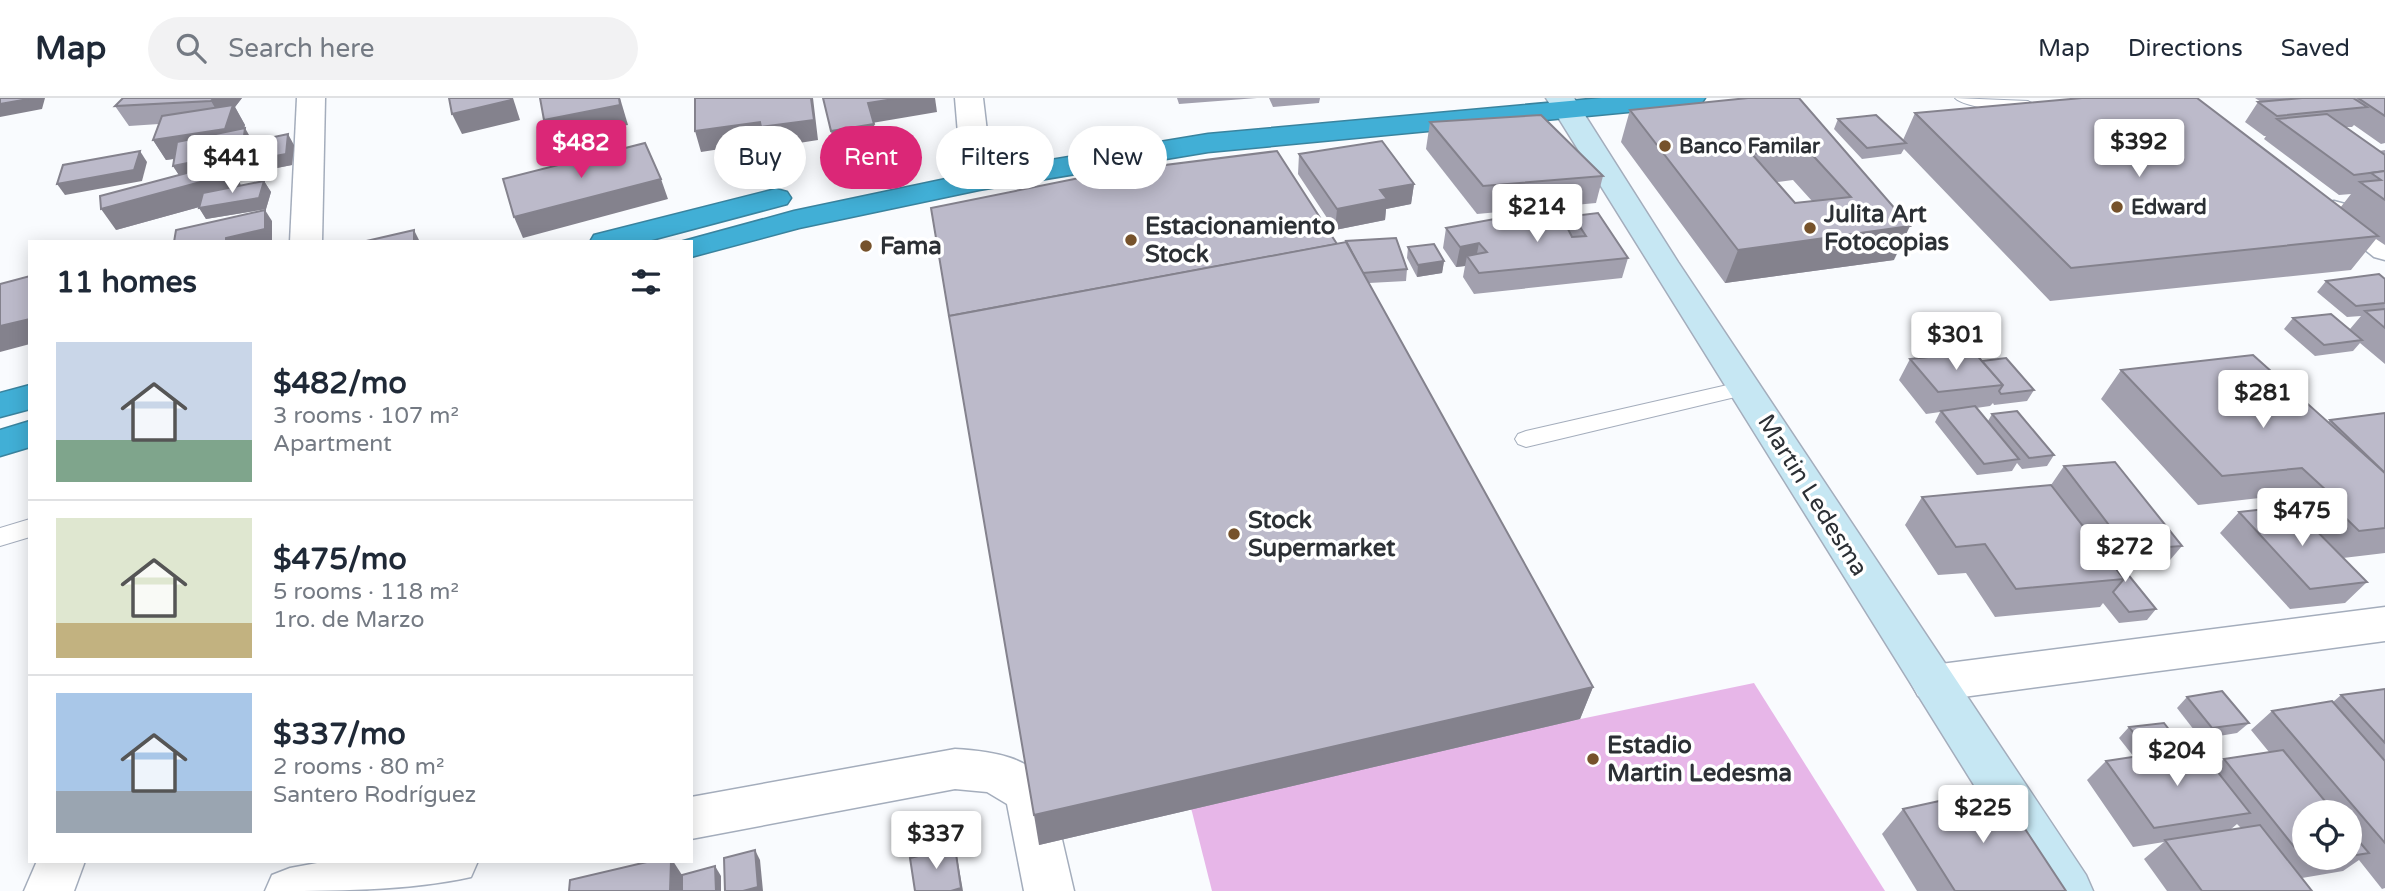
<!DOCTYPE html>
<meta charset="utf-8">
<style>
:root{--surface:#fff;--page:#f2f2f3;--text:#1f2937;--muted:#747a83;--line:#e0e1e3;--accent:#db2777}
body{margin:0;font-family:"Varela Round",sans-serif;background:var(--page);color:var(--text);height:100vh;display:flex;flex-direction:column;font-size:26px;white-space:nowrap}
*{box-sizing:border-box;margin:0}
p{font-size:23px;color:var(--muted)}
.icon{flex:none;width:38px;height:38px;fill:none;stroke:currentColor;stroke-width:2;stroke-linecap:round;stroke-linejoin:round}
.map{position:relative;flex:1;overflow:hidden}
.panel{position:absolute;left:28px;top:142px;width:665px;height:623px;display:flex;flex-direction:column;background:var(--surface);border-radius:0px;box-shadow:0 4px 18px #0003}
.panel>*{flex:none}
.banner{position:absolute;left:714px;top:28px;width:665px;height:63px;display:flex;gap:14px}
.fabs{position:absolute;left:2292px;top:702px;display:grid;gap:14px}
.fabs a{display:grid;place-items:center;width:70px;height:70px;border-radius:50%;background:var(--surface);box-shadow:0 4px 18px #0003;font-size:35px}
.price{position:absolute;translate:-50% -60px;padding:0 16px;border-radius:7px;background:#fff;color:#222;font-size:23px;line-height:46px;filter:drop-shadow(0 2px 4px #0008)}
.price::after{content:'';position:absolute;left:50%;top:42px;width:21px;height:16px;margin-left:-10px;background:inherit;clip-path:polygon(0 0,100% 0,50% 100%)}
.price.selected{background:var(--accent);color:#fff}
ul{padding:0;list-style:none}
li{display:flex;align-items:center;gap:21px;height:175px;padding:0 28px}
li+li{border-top:2px solid var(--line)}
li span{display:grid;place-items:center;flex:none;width:196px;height:140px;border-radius:0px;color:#555}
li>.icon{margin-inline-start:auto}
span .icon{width:84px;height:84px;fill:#fffc;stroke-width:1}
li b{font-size:30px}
h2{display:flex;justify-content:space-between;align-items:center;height:84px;padding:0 28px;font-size:30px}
.pill{padding:0 24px;border-radius:32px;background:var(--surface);box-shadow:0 4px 18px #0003;font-size:24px;line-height:63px}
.pill.selected{background:var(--accent);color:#fff}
header{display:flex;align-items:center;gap:42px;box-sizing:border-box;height:98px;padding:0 35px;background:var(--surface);border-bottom:2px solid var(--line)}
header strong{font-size:33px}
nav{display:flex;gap:38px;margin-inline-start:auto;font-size:24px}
.search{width:490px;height:63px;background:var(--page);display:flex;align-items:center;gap:18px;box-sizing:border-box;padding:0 24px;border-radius:38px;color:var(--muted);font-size:26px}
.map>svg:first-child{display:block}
.green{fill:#e7b6e8}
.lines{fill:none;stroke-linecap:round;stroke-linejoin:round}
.lane-casing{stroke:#a4adbc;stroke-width:2}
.street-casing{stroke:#a4adbc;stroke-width:3}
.secondary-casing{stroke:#a4adbc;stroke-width:3}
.highway-casing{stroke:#3a839e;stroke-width:3}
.lane{fill:#fff;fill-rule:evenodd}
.street{fill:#fff;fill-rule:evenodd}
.secondary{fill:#c6e7f3;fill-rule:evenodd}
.highway{fill:#41afd6;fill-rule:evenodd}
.wall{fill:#a2a0ae;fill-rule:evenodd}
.shaded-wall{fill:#84828d}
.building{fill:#bcbaca;stroke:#84828d;stroke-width:2;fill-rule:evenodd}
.poi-dot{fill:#76522b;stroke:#fff;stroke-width:2.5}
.labels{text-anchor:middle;stroke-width:7;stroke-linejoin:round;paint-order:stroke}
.far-poi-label{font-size:21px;font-weight:bold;fill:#2c3035;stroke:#fff;text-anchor:start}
.poi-label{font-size:24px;font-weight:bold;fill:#2c3035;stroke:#fff;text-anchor:start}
.street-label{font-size:24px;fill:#2c3035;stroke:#fff}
</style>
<header>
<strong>Map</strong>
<div class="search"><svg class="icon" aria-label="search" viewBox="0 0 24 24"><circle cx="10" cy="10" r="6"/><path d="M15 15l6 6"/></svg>Search here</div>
<nav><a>Map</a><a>Directions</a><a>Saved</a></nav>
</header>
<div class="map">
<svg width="2385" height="793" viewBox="0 0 2385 793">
<rect width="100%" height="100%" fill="#f9fbfe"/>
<path class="green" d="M1754,585L1885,793H1212L1189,702Z"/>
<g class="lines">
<g class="lane-casing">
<g id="lane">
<path d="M1955,0L2028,3L2036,8C2025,19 1965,10 1955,0Z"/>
<path d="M1745,283L1752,285L1756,290L1752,295L1526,349L1518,346L1515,341L1518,336L1526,333Z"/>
<path d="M30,421V439L0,448V430Z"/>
</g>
</g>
<g class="street-casing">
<g id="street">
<path d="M297,0H325L322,144H290Z"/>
<path d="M955,0H983L990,59L985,65L975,68L965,65L960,59Z"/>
<path d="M2334,103L2345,106L2385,137V162L2374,159L2323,118L2319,112L2323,106Z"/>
<path d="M2385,509V543L1933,603L1918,598L1911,585L1918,572L1933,567Z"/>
<path d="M955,651C990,653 1035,658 1051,694L1074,793H1024L1007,706L987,694L955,691L691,741V699Z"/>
<path d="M37,763H85L74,793H24Z"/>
<path d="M328,763H478L471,779C409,793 331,793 265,793L272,777L290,770Z"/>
</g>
</g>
<g class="secondary-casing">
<path id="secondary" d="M1546,0H1574L1678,164L2086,777L2093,793H2040Z"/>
</g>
<g class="highway-casing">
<g id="highway">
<path d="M1602,0H1705L1701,6L1691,8L1208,54L979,92L799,130L691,159V144H680L794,113L979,74L1208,36Z"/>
<path d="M776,91L787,94L791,100L787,106L644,144H590L594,137Z"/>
<path d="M30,287V311L0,319V295Z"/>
<path d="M30,323V349L0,358V332Z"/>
</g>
</g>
<use href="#lane" class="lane"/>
<use href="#street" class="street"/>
<use href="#secondary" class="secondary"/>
<use href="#highway" class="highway"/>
</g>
<g class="wall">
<path d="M242,0L235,9L245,27L244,31L252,43L294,47L292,67L236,78L241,88L264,83L271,94L266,111L206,121L199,109L116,132L179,77L173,68L174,61L166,62L153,42L159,26L129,28L115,8Z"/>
<path d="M1177,0H1257L1179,6Z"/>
<path d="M1269,0H1320L1319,5L1273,9Z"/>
<path d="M1799,0L1894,162L1725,185L1621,44L1630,12ZM1793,82L1812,103L1795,105L1777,84Z"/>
<path d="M2255,0H2385V45L2381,46L2354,27L2352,29H2346L2379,53L2385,52V147L2376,141L2351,172L2050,203L1904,51L1901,56L1862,61L1834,31L1838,21L1903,42L1915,15L2340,110L2351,96L2339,97L2264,41L2266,38H2264L2245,24L2258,4H2261Z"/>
<path d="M1430,24L1603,78L1596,105L1477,116L1426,51Z"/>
<path d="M1299,56L1414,86L1411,106L1386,111L1385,122L1335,132L1298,76Z"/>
<path d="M1573,118L1628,160L1622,180L1474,196L1463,179L1465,168L1456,169L1443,150L1446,130L1512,128L1569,133Z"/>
<path d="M1337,146L1407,171L1406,183L1369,185L1593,589L1580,621L1039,747Z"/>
<path d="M1408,149L1444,163L1442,175L1417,179L1407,160Z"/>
<path d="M2385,181V266L2360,245L2353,253L2315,258L2284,231L2293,220L2350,231L2361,218L2347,219L2317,194L2326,183Z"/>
<path d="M1910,261L1982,263L2034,292L2027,303L1994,307L1993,305L1990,308L1976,310L1988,323L1992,316L2054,357L2047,368L2022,371L2017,365L2012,373L1977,377L1935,324L1940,314L1926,316L1899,282Z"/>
<path d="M2121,272L2328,324L2330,322L2385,315V455L2343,460L2367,484L2345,505L2290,511L2220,435L2239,414L2288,409L2277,398L2198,407L2101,301Z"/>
<path d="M2064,368L2182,448L2164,469L2124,472L2156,511L2147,522L2119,525L2103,505L2100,509L1995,519L1966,475L1938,477L1905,427L1922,399L2051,387Z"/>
<path d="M2385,591V790L2382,791L2359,762L2343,773L2302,780L2311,793H2167L2144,761L2164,744L2133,749L2087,682L2106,663L2134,659L2119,640L2129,629L2184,651L2214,670L2224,661L2269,654L2251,632L2272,613L2333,604L2341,597ZM2305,714H2350V760H2305ZM2237,726L2241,730L2230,732Z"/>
<path d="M2187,599L2249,625L2237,635L2201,641L2177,610Z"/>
<path d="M1903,711L2066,793H1917L1882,736Z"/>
</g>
<g class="shaded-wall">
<path d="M34,0H45L42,11L0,19V6Z"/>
<path d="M214,0H242L235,9L245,27L238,51L166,62L153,42L223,23L211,3Z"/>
<path d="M511,0H513L520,22L462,36L452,16Z"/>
<path d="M620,0L628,27L552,42L544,22Z"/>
<path d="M811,0H813L818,42L767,50L765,44L701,54L695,33Z"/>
<path d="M900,0H935L937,14L872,25L868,5Z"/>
<path d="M874,26L878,46L835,54L831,33Z"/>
<path d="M245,30L257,51L288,36L294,47L292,67L236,78L240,85L243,97L116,132L101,111L186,88L173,68Z"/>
<path d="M140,53L147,64L142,83L65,97L57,86Z"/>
<path d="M661,81L668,101L523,140L514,119Z"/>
<path d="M264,83L271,94L266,111L206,121L199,110Z"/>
<path d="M1414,86L1411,106L1386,111L1385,122L1335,132L1337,111L1380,92Z"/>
<path d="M265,112L272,123V142L266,144H226V140Z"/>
<path d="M1910,128L1894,162L1725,185L1738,152Z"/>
<path d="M414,132L420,144H414Z"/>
<path d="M1479,145L1475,166L1467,158L1465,168L1456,169L1460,149Z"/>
<path d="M1444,163L1442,175L1417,179L1418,167Z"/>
<path d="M30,221V246L0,254V228Z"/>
<path d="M1593,589L1580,621L1039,747L1034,717Z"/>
<path d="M955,749L957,759L963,793H951Z"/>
<path d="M755,752L760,762L763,793H743Z"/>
<path d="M671,763H673L682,777V793H670Z"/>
<path d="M715,768L721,778V793H716Z"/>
</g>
<g class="building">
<path d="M0,0H34L0,6Z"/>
<path d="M123,0H214L211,3L115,8Z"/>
<path d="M449,0H511V2L452,16Z"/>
<path d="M540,0H619L620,7L544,22Z"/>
<path d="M695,0H811L814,22L761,29L760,24L695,33Z"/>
<path d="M823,0H900L868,5L874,26L831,33Z"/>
<path d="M1748,0H1799L1910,128L1738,152L1630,12ZM1806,50L1851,99L1795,105L1752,56Z"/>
<path d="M2082,0H2197L2378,138L2071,170L1915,15Z"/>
<path d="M2302,0H2353L2367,9L2277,18L2258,4Z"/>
<path d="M2358,0H2385V18Z"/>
<path d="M233,7L225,31L153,42L162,18Z"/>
<path d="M2327,16L2385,57V73L2354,77L2277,21Z"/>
<path d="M1541,17L1603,78L1483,88L1430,24Z"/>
<path d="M1876,17L1906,45L1867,50L1838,21Z"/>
<path d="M245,30L242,54L173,68L177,44Z"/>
<path d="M288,36L286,56L248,63L250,44Z"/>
<path d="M1382,43L1414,86L1380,92L1387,101L1337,111L1299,56Z"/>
<path d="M645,45L661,81L514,119L503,81Z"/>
<path d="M140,53L134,72L57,86L63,67Z"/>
<path d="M1277,53L1337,146L949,218L931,110L1109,74Z"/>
<path d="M228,64L230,76L101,111L100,98Z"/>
<path d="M2385,73V102L2360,84L2381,82L2371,75Z"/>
<path d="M264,83L259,100L199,110L203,95Z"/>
<path d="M265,112V131L226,140V144H174L176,132Z"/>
<path d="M1598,115L1628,160L1479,175L1467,158L1487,154L1479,145L1460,149L1446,130L1505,119L1512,128L1526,119L1534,129L1566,127L1572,139L1586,138L1573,118Z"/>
<path d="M414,132V144H362Z"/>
<path d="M1396,140L1407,171L1363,175L1346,143Z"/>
<path d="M1346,144L1593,589L1034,717L949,218Z"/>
<path d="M1434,146L1444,163L1418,167L1408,149Z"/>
<path d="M2379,176L2385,181V205L2356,208L2326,183Z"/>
<path d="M30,178V221L0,228V186Z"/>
<path d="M2385,211V230L2365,213Z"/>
<path d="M2331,216L2362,242L2324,247L2293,220Z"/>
<path d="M1974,254L2003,287L1938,294L1910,261Z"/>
<path d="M2253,257L2385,375V430L2359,433L2319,394L2327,393L2302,370L2222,378L2121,272Z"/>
<path d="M2006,260L2034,292L2001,296L1999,293L2003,287L1982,263Z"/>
<path d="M1975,308L2019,361L1984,366L1941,313Z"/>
<path d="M2017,313L2054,357L2029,360L1992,316Z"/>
<path d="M2385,315V375L2330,322Z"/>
<path d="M2115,364L2182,448L2128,452L2064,368Z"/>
<path d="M2051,387L2124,481L2016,491L1985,446L1956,449L1922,399Z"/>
<path d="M2292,408L2367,484L2310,491L2239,414Z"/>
<path d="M2092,432L2156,511L2129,514L2113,494L2124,481L2086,433Z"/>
<path d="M2385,591V645L2341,597Z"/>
<path d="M2222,593L2249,625L2212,630L2187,599Z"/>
<path d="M2332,603L2385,663V745L2272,613Z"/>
<path d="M2164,625L2184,651L2150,656L2129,629Z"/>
<path d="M2198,649L2250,715L2154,730L2106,663Z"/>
<path d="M2283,652L2334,714H2305V760H2339L2307,765L2224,661Z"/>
<path d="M1998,690L2066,793H1955L1903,711Z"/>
<path d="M2260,727L2312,793H2202L2165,742Z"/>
<path d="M2350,733L2369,755L2350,758Z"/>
<path d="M955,749L961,790L951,793H915L910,760Z"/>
<path d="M755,752L758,789L743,793H725L724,760Z"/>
<path d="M651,763H671L670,793H569L570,782Z"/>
<path d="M715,768L716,793H682V777Z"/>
</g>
<g class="poi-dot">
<circle cx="1665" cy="48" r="7"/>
<circle cx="2117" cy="109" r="7"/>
<circle cx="1810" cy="130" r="7"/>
<circle cx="1131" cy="142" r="7"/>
<circle cx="866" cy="148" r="7"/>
<circle cx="1234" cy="436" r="7"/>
<circle cx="1593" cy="661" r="7"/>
</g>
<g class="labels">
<g class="far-poi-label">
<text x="1679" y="55">Banco Familar</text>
<text x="2131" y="116">Edward</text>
</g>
<g class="poi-label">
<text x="1824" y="124">Julita Art<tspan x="1824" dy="28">Fotocopias</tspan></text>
<text x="1145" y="136">Estacionamiento<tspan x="1145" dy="28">Stock</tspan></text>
<text x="880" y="156">Fama</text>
<text x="1248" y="430">Stock<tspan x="1248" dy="28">Supermarket</tspan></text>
<text x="1607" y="655">Estadio<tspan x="1607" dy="28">Martin Ledesma</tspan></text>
</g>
<g class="street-label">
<text transform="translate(1813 397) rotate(58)" y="8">Martin Ledesma</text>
</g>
</g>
</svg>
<div class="fabs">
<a><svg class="icon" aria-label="locate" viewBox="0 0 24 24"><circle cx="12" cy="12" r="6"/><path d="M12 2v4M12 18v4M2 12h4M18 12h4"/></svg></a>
</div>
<b class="price" style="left:2139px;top:81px">$392</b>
<b class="price selected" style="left:581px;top:82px">$482</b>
<b class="price" style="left:232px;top:97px">$441</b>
<b class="price" style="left:1537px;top:146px">$214</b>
<b class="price" style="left:1956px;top:274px">$301</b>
<b class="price" style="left:2263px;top:332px">$281</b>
<b class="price" style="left:2302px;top:450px">$475</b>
<b class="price" style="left:2125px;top:486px">$272</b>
<b class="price" style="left:2177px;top:690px">$204</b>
<b class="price" style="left:1983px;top:747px">$225</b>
<b class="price" style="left:936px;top:773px">$337</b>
<div class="banner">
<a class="pill">Buy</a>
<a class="pill selected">Rent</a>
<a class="pill">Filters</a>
<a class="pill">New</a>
</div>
<section class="panel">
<h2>11 homes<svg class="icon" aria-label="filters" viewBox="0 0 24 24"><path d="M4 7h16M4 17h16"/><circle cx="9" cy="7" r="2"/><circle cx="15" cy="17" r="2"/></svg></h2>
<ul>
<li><span style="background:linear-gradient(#c9d6e8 70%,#7fa58c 0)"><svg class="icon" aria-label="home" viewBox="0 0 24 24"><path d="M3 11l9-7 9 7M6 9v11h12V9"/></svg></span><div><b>$482/mo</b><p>3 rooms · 107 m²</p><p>Apartment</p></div></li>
<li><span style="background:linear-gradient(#dfe7d0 75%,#c2b280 0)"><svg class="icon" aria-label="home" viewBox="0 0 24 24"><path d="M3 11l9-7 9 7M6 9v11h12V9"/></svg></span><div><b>$475/mo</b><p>5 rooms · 118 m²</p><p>1ro. de Marzo</p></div></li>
<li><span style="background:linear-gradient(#a9c7e8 70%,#9aa5b1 0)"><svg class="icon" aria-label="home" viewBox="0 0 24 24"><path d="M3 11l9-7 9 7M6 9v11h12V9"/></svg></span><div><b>$337/mo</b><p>2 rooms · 80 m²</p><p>Santero Rodríguez</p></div></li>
</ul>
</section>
</div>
